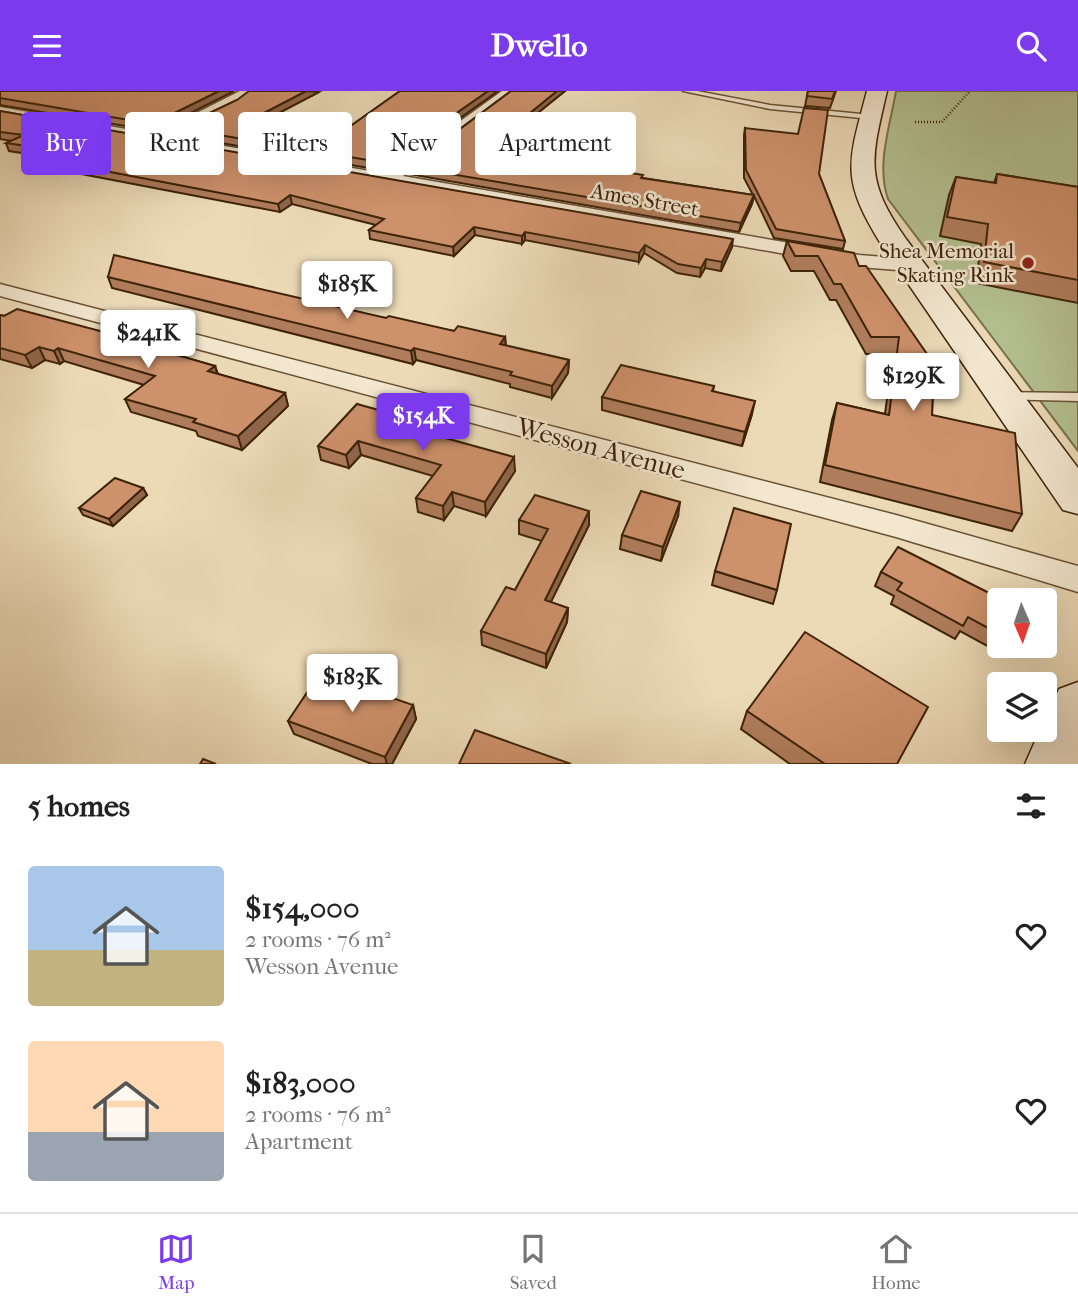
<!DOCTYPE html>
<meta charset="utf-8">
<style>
:root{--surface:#fff;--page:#f2f2f2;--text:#222;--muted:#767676;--line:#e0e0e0;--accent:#7c3aed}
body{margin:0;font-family:"IM FELL French Canon",serif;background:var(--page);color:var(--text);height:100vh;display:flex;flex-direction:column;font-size:26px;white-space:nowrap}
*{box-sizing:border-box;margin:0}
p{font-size:23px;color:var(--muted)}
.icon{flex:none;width:38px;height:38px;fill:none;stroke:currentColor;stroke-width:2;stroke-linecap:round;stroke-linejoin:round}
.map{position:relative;height:673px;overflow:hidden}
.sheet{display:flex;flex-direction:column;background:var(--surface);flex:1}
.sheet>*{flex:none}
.guide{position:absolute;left:21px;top:21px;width:700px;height:63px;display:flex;gap:14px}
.needle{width:46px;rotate:178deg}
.buttons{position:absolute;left:987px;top:497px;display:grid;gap:14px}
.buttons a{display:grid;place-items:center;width:70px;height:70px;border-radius:7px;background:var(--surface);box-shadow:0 7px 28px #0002;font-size:35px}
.price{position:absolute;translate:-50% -60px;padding:0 16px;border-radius:7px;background:#fff;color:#222;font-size:23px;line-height:46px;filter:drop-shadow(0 2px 4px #0008)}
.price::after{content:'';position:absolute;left:50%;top:42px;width:21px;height:16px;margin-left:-10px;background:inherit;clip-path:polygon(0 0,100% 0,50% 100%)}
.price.current{background:var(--accent);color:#fff}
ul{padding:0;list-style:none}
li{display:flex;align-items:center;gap:21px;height:175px;padding:0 28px}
li span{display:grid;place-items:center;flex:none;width:196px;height:140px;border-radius:7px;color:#555}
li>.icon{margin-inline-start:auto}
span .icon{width:84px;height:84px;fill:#fffc;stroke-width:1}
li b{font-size:30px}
h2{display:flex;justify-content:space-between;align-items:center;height:84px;padding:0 28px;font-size:30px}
.pill{padding:0 24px;border-radius:7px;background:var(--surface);box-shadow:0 7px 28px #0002;font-size:24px;line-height:63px}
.pill.current{background:var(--accent);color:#fff}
header{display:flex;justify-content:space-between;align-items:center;height:91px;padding:0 28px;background:var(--accent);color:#fff;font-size:32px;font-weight:700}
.dock{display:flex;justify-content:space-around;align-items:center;height:98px;border-top:2px solid var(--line);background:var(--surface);font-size:19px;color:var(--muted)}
.dock a{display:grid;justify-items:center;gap:4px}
.dock .current{color:var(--accent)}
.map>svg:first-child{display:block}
.green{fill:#b4c091;stroke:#79724d;stroke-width:2}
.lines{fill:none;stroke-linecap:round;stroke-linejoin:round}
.lane-casing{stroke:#6a5134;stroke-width:3}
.street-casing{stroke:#6a5134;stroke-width:3}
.secondary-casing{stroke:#3e2309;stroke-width:3}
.path{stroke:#3e2309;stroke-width:2.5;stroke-dasharray:1 2;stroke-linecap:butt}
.lane{fill:#f3e7d0;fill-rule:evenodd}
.street{fill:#f3e7d0;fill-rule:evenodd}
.secondary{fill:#f3e7d0;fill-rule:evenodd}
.wall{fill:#b07d5c;stroke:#3e2309;stroke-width:2}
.shaded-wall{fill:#90664b;stroke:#3e2309;stroke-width:2}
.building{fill:#cd916b;stroke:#3e2309;stroke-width:2}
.poi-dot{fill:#8f2418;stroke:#f3e7d0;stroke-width:2.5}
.labels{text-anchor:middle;stroke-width:5;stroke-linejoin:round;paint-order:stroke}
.far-street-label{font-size:21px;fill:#3e2309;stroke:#f3e7d0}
.far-poi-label{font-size:21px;fill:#3e2309;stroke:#f3e7d0;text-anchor:end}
.street-label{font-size:26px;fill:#3e2309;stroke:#f3e7d0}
</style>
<header><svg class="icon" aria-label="menu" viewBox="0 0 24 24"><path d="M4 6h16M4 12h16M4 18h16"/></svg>Dwello<svg class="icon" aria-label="search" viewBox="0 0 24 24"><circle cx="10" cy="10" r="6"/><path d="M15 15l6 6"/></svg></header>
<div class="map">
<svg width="1078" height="673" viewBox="0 0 1078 673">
<rect width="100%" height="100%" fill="#ecdab7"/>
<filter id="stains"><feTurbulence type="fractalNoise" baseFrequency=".00286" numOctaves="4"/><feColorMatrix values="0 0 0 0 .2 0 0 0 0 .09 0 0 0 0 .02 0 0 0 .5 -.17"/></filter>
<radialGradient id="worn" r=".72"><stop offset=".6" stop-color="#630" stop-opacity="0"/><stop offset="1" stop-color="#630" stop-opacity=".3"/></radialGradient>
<path class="green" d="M896,0H1078V360L888,108C876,74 890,35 896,0Z"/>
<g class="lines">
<g class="lane-casing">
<g id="lane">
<path d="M683,0H697L770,14L871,24L875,26L871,28L770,18Z"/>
<path d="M1006,301L1078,302V310L1001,308L999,305L1001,302Z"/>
</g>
</g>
<g class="street-casing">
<g id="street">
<path d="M240,0H255L237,14L172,46L387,83L502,0H516L403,85L859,164L910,168L917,170L920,174L917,178L910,180L859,176L0,24V16L155,43Z"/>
<path d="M0,193L896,424L1078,475V501L896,446L0,205Z"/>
</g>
</g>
<g class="secondary-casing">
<g id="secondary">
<path d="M867,0H887C871,69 864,88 906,148L1078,377V423L1063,419L881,153C840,87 848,72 867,0Z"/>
<path d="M1078,591V673H1025L1040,639H1045V629L1059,598Z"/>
</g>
</g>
<path class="path" d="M915,31H942L970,0"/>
<use href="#lane" class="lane"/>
<use href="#street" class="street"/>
<use href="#secondary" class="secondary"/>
</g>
<g class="wall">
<path d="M0,0H234L155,40L0,14Z"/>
<path d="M400,0H498L386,80L180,45L178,37L237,9L319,1L274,24L352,34Z"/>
<path d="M511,0H565L524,33V39L493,66L556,75H573L620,71L613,79L643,87L753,104L744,87V44L745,37L819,83L845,150L843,158L774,147L754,105L752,113L739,141L409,83V76Z"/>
<path d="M808,0H836L830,17L805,15Z"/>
<path d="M0,20L732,156L721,180L705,177L700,186L677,182L644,162L639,171L525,149L522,153L475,144L454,165L370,148L369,139L376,134L292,113L280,121L40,75L37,67L42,65L9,60L6,52L12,50L0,48Z"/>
<path d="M997,83L1078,96V212L976,192L981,153L940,145L949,104L956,86L994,92Z"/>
<path d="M787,150L859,175L934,273L932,324L1022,423L1012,440L820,391L832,329L837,312L885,323L893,263H866L836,209H830L814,180H791L783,165Z"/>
<path d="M108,186L386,227L454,240L505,246L506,255L569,269L568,282L552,307L510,296V293L416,269L413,273L112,197Z"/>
<path d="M0,224L181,256L173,263L215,275L218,283L285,302L288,315L242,359L198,345L196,340L131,321L125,308L144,294L64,270L60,273L45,269L32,277L0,268Z"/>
<path d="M714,295L713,300L752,323L742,355L602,319V306Z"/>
<path d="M357,313L434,343L515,380L486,425L454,415L444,429L418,421L416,407L433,385L361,364L349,377L321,369L318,355Z"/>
<path d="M143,397L147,404L113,435L83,424L79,417Z"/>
<path d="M678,425L661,470L620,458L622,444Z"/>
<path d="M519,429L589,434L550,511L568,517L567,531L546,577L482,554L481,540L515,499L542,450L519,443Z"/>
<path d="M715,480L777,499L773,513L712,494Z"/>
<path d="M881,481L999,509V544L991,557L960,540L955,548L891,513L894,505L875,495Z"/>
<path d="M413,614L416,628L392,673H372L294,643L288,630Z"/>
<path d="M747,620L897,673H790L741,638Z"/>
</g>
<g class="shaded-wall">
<path d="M219,0H234L155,40L152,33Z"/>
<path d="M306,0L319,1L264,30L262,23Z"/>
<path d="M488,0H498L386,80L385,72Z"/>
<path d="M557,0H565L524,33V39L485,72V64L519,31Z"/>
<path d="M621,63L620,71L606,86L607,78Z"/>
<path d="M290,104L292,113L280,121L278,113Z"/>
<path d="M754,104L752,113L739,141L741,132Z"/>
<path d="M474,136L475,144L454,165L453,156Z"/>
<path d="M525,141V149L522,153V145Z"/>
<path d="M733,148L732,156L721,180L722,171Z"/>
<path d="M645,154L644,162L639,171V162Z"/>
<path d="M706,168L705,177L700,186L701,177Z"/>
<path d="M177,244L181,256L161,271L156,258Z"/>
<path d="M505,246L506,258L500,253Z"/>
<path d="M39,256L45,269L32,277L25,264Z"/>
<path d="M58,257L64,270L60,273L54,260Z"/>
<path d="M414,257L416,269L413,273L411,260Z"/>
<path d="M569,269L568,282L552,307V295Z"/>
<path d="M215,275L219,288L208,280Z"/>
<path d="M285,302L288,315L242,359L238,345Z"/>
<path d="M755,310L752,323L742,355L745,341Z"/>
<path d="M433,334L434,348L427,342Z"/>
<path d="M358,350L361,364L349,377L346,364Z"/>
<path d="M514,366L515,380L486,425L485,411Z"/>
<path d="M143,397L147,404L113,435L109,428Z"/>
<path d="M452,401L454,415L444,429L443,415Z"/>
<path d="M680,411L678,425L661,470L663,456Z"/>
<path d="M589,420V434L545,523V509Z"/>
<path d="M568,517L567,531L546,577V563Z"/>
<path d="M413,614L416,628L392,673H387L385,666Z"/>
</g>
<g class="building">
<path d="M0,0H219L152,33L0,7Z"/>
<path d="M249,0H306L262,23L352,34L400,0H488L385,72L178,37L237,9Z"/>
<path d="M511,0H557L519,31L524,32L485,64L556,75L558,73L573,75L589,59L621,63L607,78L643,84L641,87L754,104L741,132L409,76Z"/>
<path d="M808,0H835L832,8L807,5Z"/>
<path d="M804,17L828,19L819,83L845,150L776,138L746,79L745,37L798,43Z"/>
<path d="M0,20L733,148L722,171L706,168L701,177L678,173L645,154L639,162L525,141L522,145L474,136L453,156L369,139L384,128L290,104L278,113L37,67L55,59L6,52L24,44L0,41Z"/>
<path d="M997,83L1078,96V189L984,171L988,133L947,126L956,86L996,92Z"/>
<path d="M787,150L854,162L859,175H866L934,273L932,324L1015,342L1022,423L825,374L837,312L889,324L899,246H871L841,193H834L818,165H795Z"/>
<path d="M114,164L386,227L389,225L454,240L458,235L505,246L500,253L569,269L552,295L510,284L512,281L414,257L411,260L108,186Z"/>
<path d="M17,218L130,248L147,236L177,244L156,258L215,275L208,280L285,302L238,345L193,331L196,328L125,308L155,285L58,257L54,260L39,256L25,264L0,257V224L4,225Z"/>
<path d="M621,274L714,295L712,300L755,310L745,341L602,306Z"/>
<path d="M357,313L433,334L427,342L514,366L485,411L452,401L443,415L416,407L441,374L358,350L346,364L318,355Z"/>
<path d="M115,387L143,397L109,428L79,417Z"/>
<path d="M641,400L680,411L663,456L622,444Z"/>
<path d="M535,404L589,420L545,509L568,517L546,563L481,540L506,496L515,499L548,438L519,429Z"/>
<path d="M734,417L791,433L777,499L715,480Z"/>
<path d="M898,456L1003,509H999V543L968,526L963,535L897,499L902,492L881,481Z"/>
<path d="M805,541L928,616L897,673H825L747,620Z"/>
<path d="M320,582L413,614L385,666L288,630Z"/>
<path d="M475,639L571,673H459Z"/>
<path d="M203,668L216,673H200Z"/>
</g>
<circle class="poi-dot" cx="1028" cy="172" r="7"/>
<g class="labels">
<g class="far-street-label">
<text transform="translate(645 109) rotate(10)" y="7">Ames Street</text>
</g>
<g class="far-poi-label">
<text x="1014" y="167">Shea Memorial<tspan x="1014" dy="24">Skating Rink</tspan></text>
</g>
<g class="street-label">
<text transform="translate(601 357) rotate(15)" y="9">Wesson Avenue</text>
</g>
</g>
<rect width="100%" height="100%" filter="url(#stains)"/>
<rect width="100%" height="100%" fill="url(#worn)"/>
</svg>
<div class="buttons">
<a><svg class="needle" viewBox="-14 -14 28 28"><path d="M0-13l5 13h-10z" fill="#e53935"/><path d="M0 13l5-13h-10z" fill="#767676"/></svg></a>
<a><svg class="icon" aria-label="layers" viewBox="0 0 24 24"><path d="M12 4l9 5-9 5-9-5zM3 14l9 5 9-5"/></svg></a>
</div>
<b class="price" style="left:347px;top:230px">$185K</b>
<b class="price" style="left:148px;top:279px">$241K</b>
<b class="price" style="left:913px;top:322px">$129K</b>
<b class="price current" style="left:423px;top:362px">$154K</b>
<b class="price" style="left:352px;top:623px">$183K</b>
<div class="guide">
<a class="pill current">Buy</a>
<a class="pill">Rent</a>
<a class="pill">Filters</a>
<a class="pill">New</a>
<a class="pill">Apartment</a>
</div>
</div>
<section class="sheet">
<h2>5 homes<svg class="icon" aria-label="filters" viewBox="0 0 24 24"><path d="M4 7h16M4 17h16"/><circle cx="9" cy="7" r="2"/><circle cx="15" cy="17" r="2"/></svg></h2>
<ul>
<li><span style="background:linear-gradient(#a9c7e8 60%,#c2b280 0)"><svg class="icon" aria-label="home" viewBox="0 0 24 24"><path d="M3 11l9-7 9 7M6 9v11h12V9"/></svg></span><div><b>$154,000</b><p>2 rooms · 76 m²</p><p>Wesson Avenue</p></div><svg class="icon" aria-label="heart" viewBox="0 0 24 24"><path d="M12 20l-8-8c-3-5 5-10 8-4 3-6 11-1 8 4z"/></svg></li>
<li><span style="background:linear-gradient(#ffd9b3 65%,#9aa5b1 0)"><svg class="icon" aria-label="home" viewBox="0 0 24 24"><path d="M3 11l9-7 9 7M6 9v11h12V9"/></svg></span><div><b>$183,000</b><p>2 rooms · 76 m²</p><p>Apartment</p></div><svg class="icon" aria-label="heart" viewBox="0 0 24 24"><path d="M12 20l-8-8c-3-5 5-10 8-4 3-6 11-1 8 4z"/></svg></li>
</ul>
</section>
<nav class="dock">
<a class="current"><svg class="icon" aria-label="map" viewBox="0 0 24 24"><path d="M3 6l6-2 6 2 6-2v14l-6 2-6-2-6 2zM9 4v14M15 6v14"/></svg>Map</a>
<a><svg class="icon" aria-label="saved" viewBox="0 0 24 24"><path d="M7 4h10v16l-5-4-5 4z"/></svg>Saved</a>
<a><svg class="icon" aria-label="home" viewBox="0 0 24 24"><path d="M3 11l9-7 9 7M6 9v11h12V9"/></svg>Home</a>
</nav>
